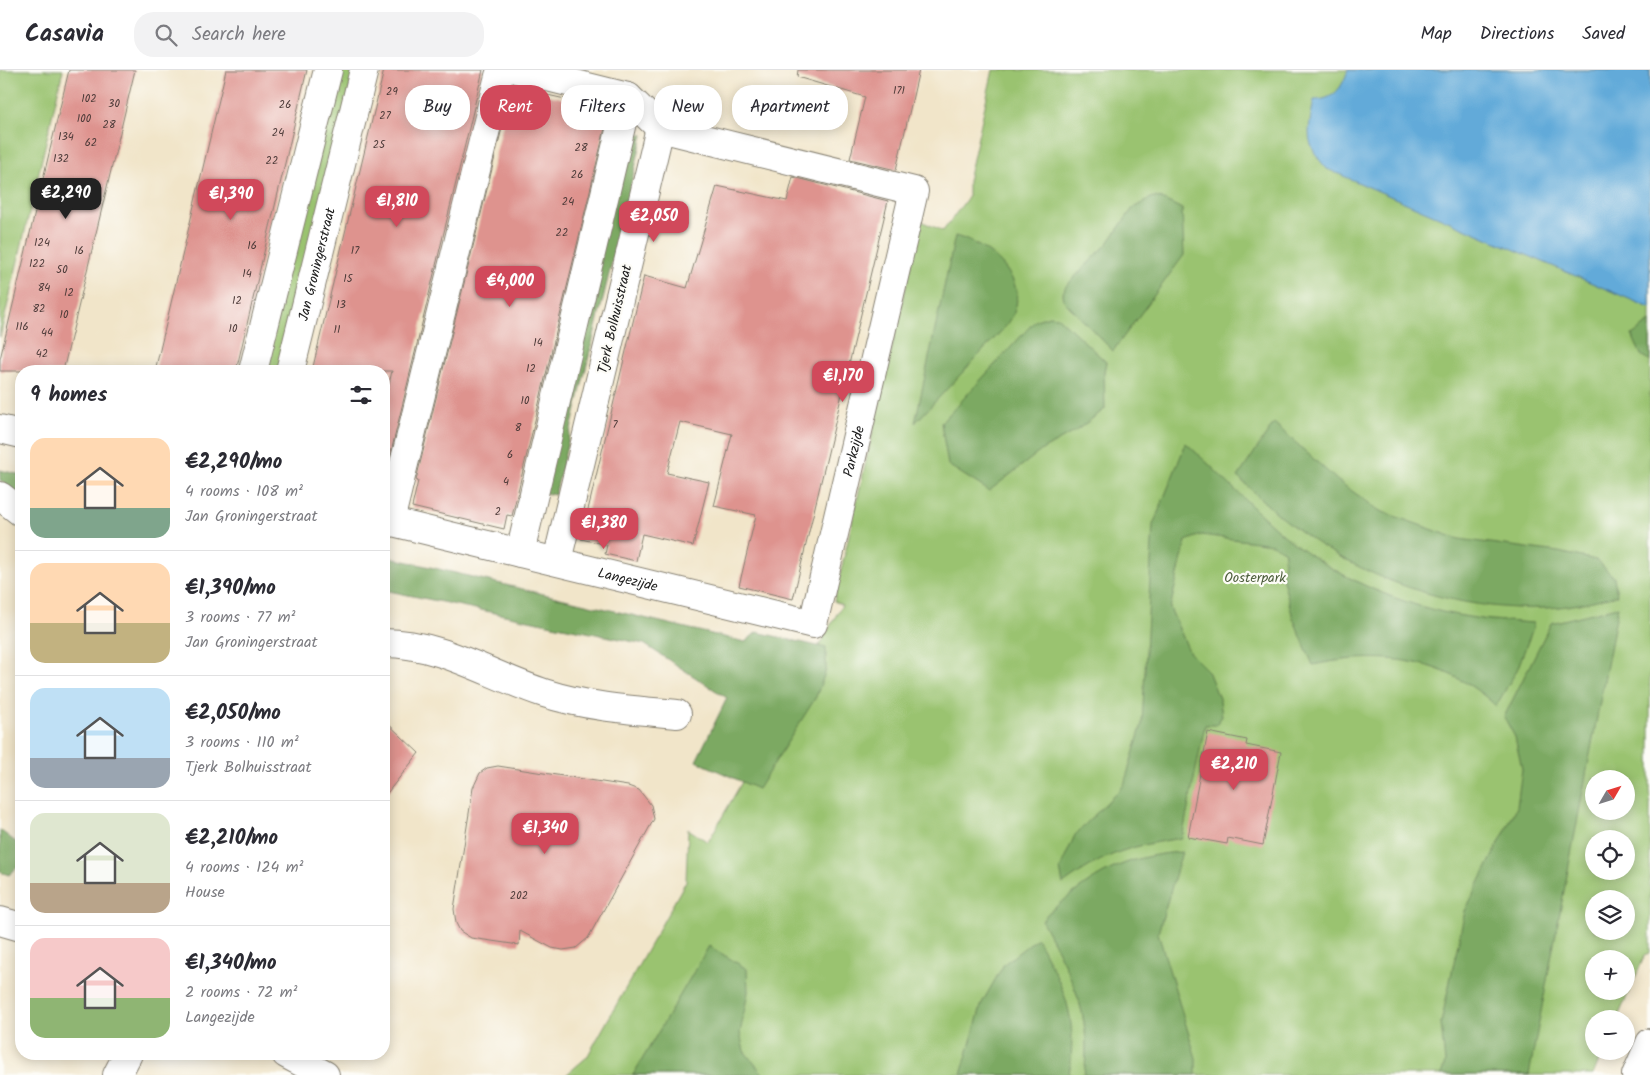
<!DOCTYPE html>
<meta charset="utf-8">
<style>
:root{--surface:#fff;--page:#f2f2f3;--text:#2b2b33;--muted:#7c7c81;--line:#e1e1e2;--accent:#d1495b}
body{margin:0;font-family:Kalam,sans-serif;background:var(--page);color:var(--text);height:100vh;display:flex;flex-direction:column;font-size:19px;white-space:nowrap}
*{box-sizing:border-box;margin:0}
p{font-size:16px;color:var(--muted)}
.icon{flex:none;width:28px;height:28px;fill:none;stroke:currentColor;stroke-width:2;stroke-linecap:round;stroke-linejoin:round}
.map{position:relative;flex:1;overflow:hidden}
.side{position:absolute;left:15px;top:295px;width:375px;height:695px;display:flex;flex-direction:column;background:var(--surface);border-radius:20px;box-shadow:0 2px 12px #0003}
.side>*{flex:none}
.top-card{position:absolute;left:405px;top:15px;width:475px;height:45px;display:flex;gap:10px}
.needle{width:32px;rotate:51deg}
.controls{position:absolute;left:1585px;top:700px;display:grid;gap:10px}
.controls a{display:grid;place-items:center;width:50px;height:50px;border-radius:50%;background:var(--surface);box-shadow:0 2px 12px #0003;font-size:25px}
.price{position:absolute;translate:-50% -42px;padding:0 11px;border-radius:10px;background:var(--accent);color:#fff;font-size:16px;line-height:32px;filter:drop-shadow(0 1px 2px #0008)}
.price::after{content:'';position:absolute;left:50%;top:30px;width:15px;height:11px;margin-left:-8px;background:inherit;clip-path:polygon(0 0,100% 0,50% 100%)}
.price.selected{background:#222;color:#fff}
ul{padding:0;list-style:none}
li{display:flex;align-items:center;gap:15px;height:125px;padding:0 15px}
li+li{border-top:1px solid var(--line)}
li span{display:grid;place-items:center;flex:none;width:140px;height:100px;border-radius:15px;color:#555}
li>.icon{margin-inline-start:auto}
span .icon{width:60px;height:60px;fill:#fffc;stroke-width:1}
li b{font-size:21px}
h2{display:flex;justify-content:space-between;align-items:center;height:60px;padding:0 15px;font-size:21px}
.pill{padding:0 18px;border-radius:20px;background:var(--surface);box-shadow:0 2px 12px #0003;font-size:18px;line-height:45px}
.pill.selected{background:var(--accent);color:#fff}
header{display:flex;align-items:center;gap:30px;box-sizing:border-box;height:70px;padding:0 25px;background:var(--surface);border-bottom:1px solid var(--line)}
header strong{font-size:24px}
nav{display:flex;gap:28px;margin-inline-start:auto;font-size:18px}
.search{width:350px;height:45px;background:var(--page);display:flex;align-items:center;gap:12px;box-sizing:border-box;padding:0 18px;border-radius:20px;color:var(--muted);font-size:19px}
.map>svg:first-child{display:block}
.green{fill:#9ac36f;stroke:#5b7046;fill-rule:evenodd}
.forest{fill:#7ba962;stroke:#4c623f}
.water{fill:#62aad9;stroke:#3f637a}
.building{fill:#de938e}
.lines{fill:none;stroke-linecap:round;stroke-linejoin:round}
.minor-casing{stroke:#868072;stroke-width:30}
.minor{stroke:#fff;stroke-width:28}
.labels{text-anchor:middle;stroke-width:4.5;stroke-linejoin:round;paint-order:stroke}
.number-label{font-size:11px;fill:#4c3a38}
.street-label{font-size:14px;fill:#1c1c1c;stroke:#fdfcf7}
.park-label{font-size:14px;fill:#4e5f3d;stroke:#fdfcf7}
</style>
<header>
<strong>Casavia</strong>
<div class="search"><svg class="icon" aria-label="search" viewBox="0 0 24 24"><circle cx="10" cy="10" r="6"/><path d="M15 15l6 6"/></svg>Search here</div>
<nav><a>Map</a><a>Directions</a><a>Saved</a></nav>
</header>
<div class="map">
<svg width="1650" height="1005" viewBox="0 0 1650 1005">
<rect width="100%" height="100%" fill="#fdfcf7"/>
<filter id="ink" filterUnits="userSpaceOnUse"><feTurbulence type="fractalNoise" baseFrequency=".02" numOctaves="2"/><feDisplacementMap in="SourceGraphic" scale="10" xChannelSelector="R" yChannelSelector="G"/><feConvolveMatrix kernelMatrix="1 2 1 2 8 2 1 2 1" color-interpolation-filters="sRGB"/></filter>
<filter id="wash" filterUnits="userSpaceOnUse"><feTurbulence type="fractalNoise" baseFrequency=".0096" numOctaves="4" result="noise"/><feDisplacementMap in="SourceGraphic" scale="20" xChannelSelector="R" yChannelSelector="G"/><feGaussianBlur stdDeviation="1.12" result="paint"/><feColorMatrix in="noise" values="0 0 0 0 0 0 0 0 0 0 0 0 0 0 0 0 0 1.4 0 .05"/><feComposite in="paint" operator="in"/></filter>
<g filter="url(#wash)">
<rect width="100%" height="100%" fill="#f1e5c9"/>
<g class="green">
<path d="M0,0H63L0,267Z"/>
<path d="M337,0H354L285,301H262Z"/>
<path d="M993,0H1650V883L1645,885L1617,949H1594V981H1603L1593,1005H566L587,987L686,811L688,759L708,772L842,535L834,531L921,151L943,161L968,127V111ZM1594,709H1626V741H1594ZM1594,769H1626V801H1594ZM1594,829H1626V861H1594ZM1594,889H1626V921H1594Z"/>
</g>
<g class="forest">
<path d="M630,62L643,65L555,425L543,423Z"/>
<path d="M1153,127L1160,128L1182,139L1184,185L1113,281L1064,231L1063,223L1066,216L1108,173L1133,138Z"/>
<path d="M955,166C992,176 1037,215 1007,255L915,353Z"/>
<path d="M1049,246L1058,247L1106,292L1104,302L1105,339L1077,360L1042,380L989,421L948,395L941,353L1036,250Z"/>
<path d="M1650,252V291L1641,285L1632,265Z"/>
<path d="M1274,353L1338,411L1380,441L1459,469L1558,482L1596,490L1614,507L1617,525C1593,531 1570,537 1546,538C1450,542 1349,505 1277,443C1263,432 1251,419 1238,407Z"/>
<path d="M1186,373C1218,402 1248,434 1280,462C1332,506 1402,537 1469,547C1490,551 1512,551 1533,553V558L1517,600L1496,636C1445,587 1379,581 1313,595L1293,548L1282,506L1285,482L1272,474L1201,465L1186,471L1170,538L1190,583L1208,601L1220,631L1222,646L1216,655H1205L1182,768C1130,776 1107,782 1063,814L1060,799L1075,765L1124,715L1142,654L1153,455Z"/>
<path d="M0,400L21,405V428L0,410Z"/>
<path d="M384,486L745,572L757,562L826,578V600L816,627L758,719L696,691L727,628L644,574L384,520Z"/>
<path d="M1618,537L1529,1005H1441L1445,993L1441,953L1465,841L1517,737L1522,699L1515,667L1504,647L1551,553Z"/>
<path d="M0,760L21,776V794L9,805L0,802Z"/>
<path d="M1182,782L1158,863L1196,988V1005H1084C1093,942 1070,904 1042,851L1048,843C1094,806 1121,786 1182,782Z"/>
<path d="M1037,868C1065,922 1078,942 1069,1005H961L982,933L1004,894Z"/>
<path d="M709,876L747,899L748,922L740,963L744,981L764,1005H633Z"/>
</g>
<path class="water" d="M1348,0H1650V238L1327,99C1303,72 1308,63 1314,30C1334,30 1342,18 1348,0Z"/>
<g id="blocks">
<g class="building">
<path d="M69,0H135L63,301H0V289Z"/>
<path d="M226,0H307L236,301H155Z"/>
<path d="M384,0H483L386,403L384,402V336L392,301H312Z"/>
<path d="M798,0H919L896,100L850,89L865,27L797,7Z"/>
<path d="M512,17L605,38L601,53L606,54L512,446L507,445L504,459L412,437L418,411L416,410Z"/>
<path d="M793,107L888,131L793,529L739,516L756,445L714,436L732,364L680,352L667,403L709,412L693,476L642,464L636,491L605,484L607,475L581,469L644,206L687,218L717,116L787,131Z"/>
<path d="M384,650L419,683L384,727Z"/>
<path d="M1208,662L1247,670L1246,675L1281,682L1263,775L1228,768L1227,774L1188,767Z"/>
<path d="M498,696L628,716L639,720L651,735L654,749L588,868L576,878L563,880L552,878L520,861L519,875L471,868L460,861L456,853L454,839L473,718L480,703L487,698Z"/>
</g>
</g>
</g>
<g filter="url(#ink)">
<use href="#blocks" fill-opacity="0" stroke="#868072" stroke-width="1"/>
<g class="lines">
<g class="minor-casing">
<g id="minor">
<path d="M519,0L628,27L660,58"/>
<path d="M253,301L328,0"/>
<path id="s1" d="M290,301L364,0"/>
<path d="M0,359L21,364"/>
<path d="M0,426L21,442"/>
<path id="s2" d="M384,450L813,554L914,121L660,58L557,491"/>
<path d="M390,451L499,6"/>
<path d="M520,483L628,27"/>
<path d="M384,573C441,573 491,606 544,623C587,637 632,640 677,644"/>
<path d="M0,851L21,857"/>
<path d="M286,984L325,1005"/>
<path d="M117,1005L128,984"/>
<path d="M1636,1005L1650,973"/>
</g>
</g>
<use href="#minor" class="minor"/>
</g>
</g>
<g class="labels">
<g class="number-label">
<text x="899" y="24">171</text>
<text x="392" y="25">29</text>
<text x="89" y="32">102</text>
<text x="114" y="37">30</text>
<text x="285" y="38">26</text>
<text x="385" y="49">27</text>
<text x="84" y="52">100</text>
<text x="109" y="58">28</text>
<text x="278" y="66">24</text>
<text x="66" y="70">134</text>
<text x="91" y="76">62</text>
<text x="379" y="78">25</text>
<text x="581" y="81">28</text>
<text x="61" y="92">132</text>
<text x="272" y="94">22</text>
<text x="577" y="108">26</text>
<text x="568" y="135">24</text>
<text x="562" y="166">22</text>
<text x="42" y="176">124</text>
<text x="252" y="179">16</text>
<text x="79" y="184">16</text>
<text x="355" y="184">17</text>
<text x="37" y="197">122</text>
<text x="62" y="203">50</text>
<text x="247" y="207">14</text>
<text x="348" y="212">15</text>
<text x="44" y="221">84</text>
<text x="69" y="226">12</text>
<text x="237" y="234">12</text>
<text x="341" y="238">13</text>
<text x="39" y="242">82</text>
<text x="64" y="248">10</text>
<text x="22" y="260">116</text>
<text x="233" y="262">10</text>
<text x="337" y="263">11</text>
<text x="47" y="266">44</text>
<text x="538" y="276">14</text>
<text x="42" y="287">42</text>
<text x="531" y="302">12</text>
<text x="525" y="334">10</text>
<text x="615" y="358">7</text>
<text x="518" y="361">8</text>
<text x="510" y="388">6</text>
<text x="506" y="415">4</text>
<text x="498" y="445">2</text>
<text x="519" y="829">202</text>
</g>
<g class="street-label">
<text dy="5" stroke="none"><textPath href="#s1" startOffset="110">Jan Groningerstraat</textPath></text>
<text transform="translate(614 249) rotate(-77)" y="5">Tjerk Bolhuisstraat</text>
<text dy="5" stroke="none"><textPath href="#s2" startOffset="619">Parkzijde</textPath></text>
<text dy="5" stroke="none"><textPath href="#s2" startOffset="251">Langezijde</textPath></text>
</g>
<g class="park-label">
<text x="1255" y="512">Oosterpark</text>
</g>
</g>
</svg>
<div class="controls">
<a><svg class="needle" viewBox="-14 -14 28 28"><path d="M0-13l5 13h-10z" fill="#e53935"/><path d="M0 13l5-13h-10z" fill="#7c7c81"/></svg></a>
<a><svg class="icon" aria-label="locate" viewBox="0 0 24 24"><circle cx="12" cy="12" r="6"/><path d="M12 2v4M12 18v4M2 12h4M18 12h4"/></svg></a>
<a><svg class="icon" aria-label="layers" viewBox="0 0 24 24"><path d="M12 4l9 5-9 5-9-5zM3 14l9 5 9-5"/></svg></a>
<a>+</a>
<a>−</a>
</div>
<b class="price selected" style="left:66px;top:150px">€2,290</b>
<b class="price" style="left:231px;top:151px">€1,390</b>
<b class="price" style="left:397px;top:158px">€1,810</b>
<b class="price" style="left:654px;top:173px">€2,050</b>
<b class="price" style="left:510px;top:238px">€4,000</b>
<b class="price" style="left:843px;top:333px">€1,170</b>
<b class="price" style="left:604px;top:480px">€1,380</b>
<b class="price" style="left:1234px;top:721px">€2,210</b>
<b class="price" style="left:545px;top:785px">€1,340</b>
<div class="top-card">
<a class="pill">Buy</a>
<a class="pill selected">Rent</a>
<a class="pill">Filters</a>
<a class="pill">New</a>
<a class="pill">Apartment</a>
</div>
<section class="side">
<h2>9 homes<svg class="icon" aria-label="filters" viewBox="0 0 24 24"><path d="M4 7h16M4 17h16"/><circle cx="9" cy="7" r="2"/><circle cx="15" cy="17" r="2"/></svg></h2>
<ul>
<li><span style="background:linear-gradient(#ffd9b3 70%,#7fa58c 0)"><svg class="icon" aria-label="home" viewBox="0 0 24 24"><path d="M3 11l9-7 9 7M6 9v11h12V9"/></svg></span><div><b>€2,290/mo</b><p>4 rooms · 108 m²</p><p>Jan Groningerstraat</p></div></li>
<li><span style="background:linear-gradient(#ffd9b3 60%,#c2b280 0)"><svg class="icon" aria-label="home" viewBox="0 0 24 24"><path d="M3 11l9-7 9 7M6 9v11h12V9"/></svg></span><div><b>€1,390/mo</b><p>3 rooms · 77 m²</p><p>Jan Groningerstraat</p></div></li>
<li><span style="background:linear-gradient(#bfe0f5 70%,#9aa5b1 0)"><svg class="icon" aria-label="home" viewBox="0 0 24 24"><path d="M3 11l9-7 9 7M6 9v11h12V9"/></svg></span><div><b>€2,050/mo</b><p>3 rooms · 110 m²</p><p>Tjerk Bolhuisstraat</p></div></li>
<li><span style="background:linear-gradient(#dfe7d0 70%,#b9a48a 0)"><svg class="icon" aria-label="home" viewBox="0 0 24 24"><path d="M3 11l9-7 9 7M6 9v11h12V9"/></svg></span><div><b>€2,210/mo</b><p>4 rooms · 124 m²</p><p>House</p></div></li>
<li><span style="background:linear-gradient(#f6c9c9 60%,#8fb573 0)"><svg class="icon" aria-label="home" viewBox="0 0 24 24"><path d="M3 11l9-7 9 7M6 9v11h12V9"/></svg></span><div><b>€1,340/mo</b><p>2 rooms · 72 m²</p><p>Langezijde</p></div></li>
</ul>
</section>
</div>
